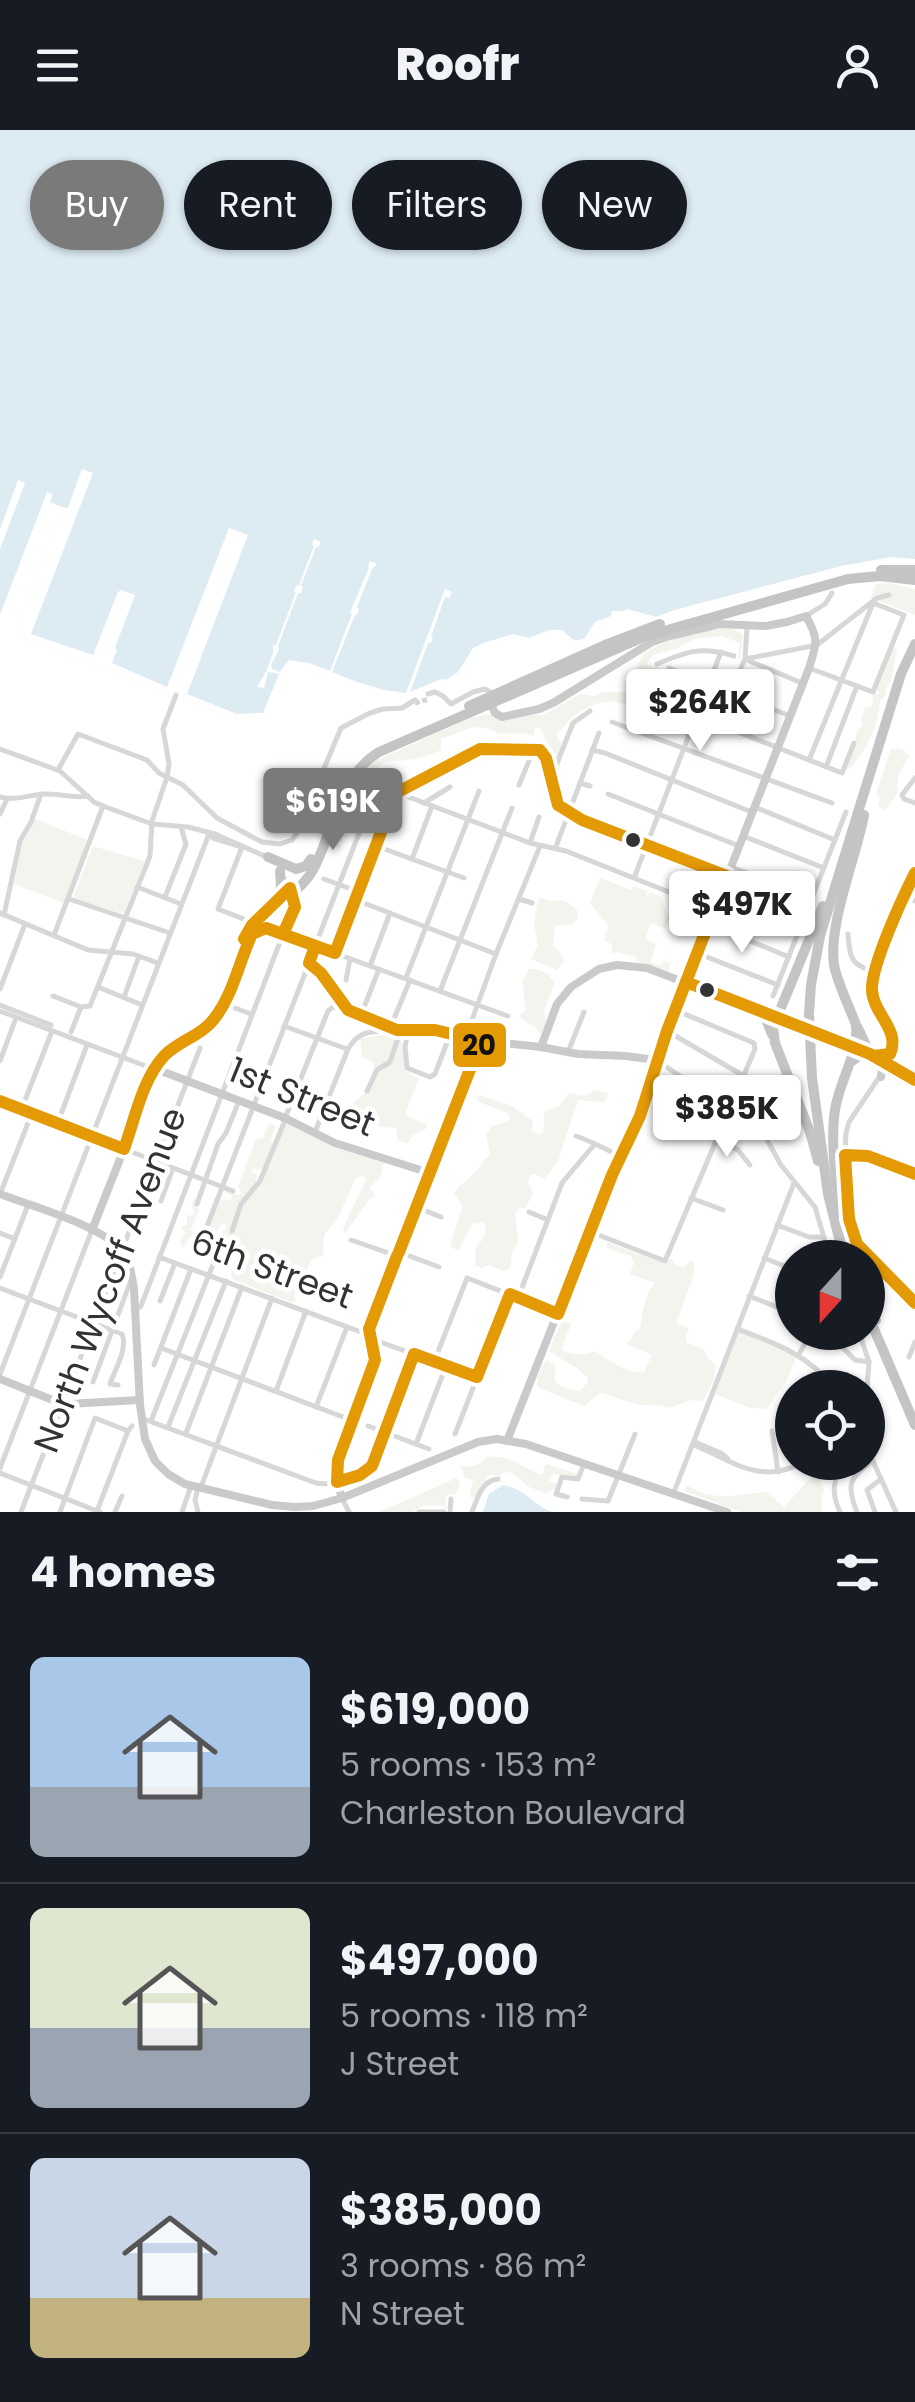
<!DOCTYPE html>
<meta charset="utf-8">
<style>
:root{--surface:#171b24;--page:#20242c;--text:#f1f3f6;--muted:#9ea1a6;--line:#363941;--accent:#7a7a7a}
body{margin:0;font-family:Poppins,sans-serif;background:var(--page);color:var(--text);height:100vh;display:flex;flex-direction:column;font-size:38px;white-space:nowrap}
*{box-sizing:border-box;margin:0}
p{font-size:32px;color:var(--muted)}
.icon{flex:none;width:55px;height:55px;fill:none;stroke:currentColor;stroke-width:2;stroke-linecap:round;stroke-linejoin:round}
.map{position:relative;height:1382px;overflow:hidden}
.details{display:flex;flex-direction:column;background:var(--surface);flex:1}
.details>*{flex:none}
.top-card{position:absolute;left:30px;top:30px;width:855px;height:90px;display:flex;gap:20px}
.needle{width:65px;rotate:201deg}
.buttons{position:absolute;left:775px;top:1110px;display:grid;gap:20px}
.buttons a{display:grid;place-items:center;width:110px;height:110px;border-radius:50%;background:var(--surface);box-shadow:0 2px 8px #0004;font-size:50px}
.price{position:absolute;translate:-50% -85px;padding:0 22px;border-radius:10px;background:#fff;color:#222;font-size:32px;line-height:65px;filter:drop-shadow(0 2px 5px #0008)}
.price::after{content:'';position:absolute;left:50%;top:60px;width:30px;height:22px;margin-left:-15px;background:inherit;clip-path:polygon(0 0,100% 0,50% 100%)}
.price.on{background:var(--accent);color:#fff}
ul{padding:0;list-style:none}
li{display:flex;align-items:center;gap:30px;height:250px;padding:0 30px}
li+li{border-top:2px solid var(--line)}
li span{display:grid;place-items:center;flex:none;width:280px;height:200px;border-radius:15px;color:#555}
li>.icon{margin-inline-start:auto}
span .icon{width:120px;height:120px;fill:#fffc;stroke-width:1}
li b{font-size:42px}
h2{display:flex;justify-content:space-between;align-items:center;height:120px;padding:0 30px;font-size:42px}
.tag{padding:0 35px;border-radius:45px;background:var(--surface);box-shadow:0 2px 8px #0004;font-size:35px;line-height:90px}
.tag.on{background:var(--accent);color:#fff}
header{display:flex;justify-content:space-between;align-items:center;height:130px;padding:0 30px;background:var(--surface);font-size:45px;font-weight:800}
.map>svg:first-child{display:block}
.green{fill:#f1f5ed}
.water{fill:#ddebf3}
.pier{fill:#fff}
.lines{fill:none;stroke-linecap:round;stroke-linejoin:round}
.minor-tunnel{stroke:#d6d6d6;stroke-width:5;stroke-dasharray:5 2.5;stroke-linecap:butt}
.minor{stroke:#d7d7d7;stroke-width:5}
.major{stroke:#cacaca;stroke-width:8}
.highway{stroke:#c4c4c4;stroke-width:10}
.major-bridge{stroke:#cacaca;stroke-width:8}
.bus-1-casing{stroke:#fff;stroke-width:20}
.bus-1{stroke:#e39a05;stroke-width:12}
.bus-dot{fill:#333;stroke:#fff;stroke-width:4}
.labels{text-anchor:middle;stroke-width:10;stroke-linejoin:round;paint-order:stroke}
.street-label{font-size:35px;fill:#333;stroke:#fff}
.line-badge{stroke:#fff;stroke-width:4}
.pale-badge-label{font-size:28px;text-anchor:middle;font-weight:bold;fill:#111}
</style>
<header><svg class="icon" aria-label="menu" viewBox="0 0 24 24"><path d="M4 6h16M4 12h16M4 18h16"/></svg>Roofr<svg class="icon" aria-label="person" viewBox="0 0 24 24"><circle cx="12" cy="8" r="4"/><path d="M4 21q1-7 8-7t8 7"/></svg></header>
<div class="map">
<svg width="915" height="1382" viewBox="0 0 915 1382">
<rect width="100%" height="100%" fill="#fff"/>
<g class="green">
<path d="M889,453L915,459V485L871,468L876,454Z"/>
<path d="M729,498L743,504L740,532L738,526L740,513L722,506L694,509L678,518L653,525L647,534L658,538L657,546L665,551V555L657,557L641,578L611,571L594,574L574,585L556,605L562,615L553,637L542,599L535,597L534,606L524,603L499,604L490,599L473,597L441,609V620C430,625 419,629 407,630C389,632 380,628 373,648L363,649C359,659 353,666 351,677L344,681L352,659L375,631L457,594L474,587L489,584L503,589L531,585H543L580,564L595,566L602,562H628C638,550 635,534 643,525C658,510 708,500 729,498Z"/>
<path d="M893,516L897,520L891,550L885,560V567L880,570C879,595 864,627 846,641L844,640L855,618L856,603L863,595L861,590L865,577L872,576L874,564H880L877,560Z"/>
<path d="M891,619H901L909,626L898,646L897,664L885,680L878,676L880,668L876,664Z"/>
<path d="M35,689L88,710L64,773L14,754L20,718Z"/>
<path d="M93,716L145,731L123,784L73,768Z"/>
<path d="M600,748L631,760L634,756L647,761L646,765L648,766L650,762L661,767L667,784L675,787V793L668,792L665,799L651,793L645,809L656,814L651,832L661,836L664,831L669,833L672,828L669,841L635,831L636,827L618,822L611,824L613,818L609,812L604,810L609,796L590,773Z"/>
<path d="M541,768L550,771L564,770L577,780L578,788L573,794L555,796L553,816L559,821L564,831L557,840L531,829L538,815L534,793L538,769Z"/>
<path d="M529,839C541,838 549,844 555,853L544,880L546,892L541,904L534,896L521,889L520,884L526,880L522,851Z"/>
<path d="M391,903L399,905C404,914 403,930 407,942L419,949L405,983L408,987L426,994L427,998L413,1005L408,1013H403L397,1008L396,998L378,996L371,987L366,984L354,1001L343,994C344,972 359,973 368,959C372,954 373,939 374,933L362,926L360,909Z"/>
<path d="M595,960L608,963L604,973C595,970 587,972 578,970L558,1031L544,1049L535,1044H531L528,1052L533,1064L525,1078H520L515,1083L518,1113L513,1120L510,1139L503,1141L489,1135L482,1138L476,1136L475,1120C481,1110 489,1104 484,1092L473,1093L458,1121L450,1116L463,1075L454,1064C460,1053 468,1051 475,1042C482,1035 482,1030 490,1025L486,1005L491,997L509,991V985C499,977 485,977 476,969L478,965L510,975L533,991L531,1001L541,1005C547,999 541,989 546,980L558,977L569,963L585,966Z"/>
<path d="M289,992L342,1019L384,1033L380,1047L369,1058L375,1065L374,1068L369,1069L345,1104L343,1098L367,1048L361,1046L355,1049L338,1088L324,1105L323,1126C305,1128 310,1140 302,1153C300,1157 296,1160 294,1165L296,1170L293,1173L233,1149L231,1144L235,1126L225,1116L228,1108L222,1103L226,1098L225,1093H222L215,1103L221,1107L218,1117L190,1107L182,1119L180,1110L186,1103L181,1099L183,1096L187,1095V1085L192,1086L194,1083L191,1075L195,1068L197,1069L196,1075L199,1079L191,1100L195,1104L205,1105L219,1071L231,1070L232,1066L225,1062L227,1060L239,1065L242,1062L238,1057L256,1009L263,1008L269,993L276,996L270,1011L273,1014C270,1023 266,1032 261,1040L260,1038L258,1040L254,1038L251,1043L257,1044L256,1052L259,1054L261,1052C272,1033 276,1015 285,995Z"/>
<path d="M606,1112L661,1132L671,1129L678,1137H684L691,1131L694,1132V1144L676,1194L687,1197L689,1200L686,1205V1212L704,1219L707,1228L716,1235L713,1251L703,1271L692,1270L669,1278C659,1274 653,1276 643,1275C629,1273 614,1266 600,1263L584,1276L537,1257L538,1246L546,1230L555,1235V1252C563,1258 570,1260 579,1261L588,1253V1248L578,1239L549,1221L562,1190L571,1194L561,1220C573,1225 584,1226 595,1221C609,1231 627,1244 644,1242L652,1225L626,1214L631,1210L635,1201H639C644,1183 642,1168 655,1153L630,1144L634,1132L632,1127L607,1118Z"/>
<path d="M738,1202L783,1219L796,1227L787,1250L767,1279L751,1278L715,1264Z"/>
<path d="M486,1327C514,1325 518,1337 542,1345L546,1334L579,1344L578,1347L565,1344L560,1346L553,1343L549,1351L557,1354L554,1359L545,1364C539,1359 534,1360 528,1356C520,1350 517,1345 507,1341L499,1346L489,1345L473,1369L470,1366L473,1350L465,1348L460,1335C468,1337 480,1338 486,1327Z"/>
<path d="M811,1332L827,1333L820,1353L824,1360L821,1367L822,1382H741L684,1361L687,1355C714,1373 735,1364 766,1362L784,1377L813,1345L808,1335Z"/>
<path d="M456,1348L459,1351V1357L455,1365L450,1364L445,1367L447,1379L444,1376L424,1375L413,1382H379Z"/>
</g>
<g class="water">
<path d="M0,0H915V431L878,430L842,436L675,480L656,487L636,482L612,481L611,486L595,492L584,509L577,511L567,507L539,510L516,508L475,521L458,547L410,564L407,571L386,568L289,534L264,586L239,585L236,589L21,507L23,501L16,499L62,377L50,372L53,364L47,362L0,485V419L25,353L18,350L0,399Z"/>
<path d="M503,1355C524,1358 533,1375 552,1382H483L489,1364Z"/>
</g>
<g class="pier">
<path d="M82,339L93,343L31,504L93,525L118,462L121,460L135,465L115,518L117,520L112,533L167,557L229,398L248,405L187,564L237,584L263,583L279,544L268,542L264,558L257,557L266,542L273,523V515H276L296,462L294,461L297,455H299L314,416L312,415L314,409L321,412L318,418L316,417L301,456L303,457L301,463H298L278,516L279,519L271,535L272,539L280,542L289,530L309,533L330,541L352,484L350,482L369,438L368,437L370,431L377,434L372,439L357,477L359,479L357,485H355L332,542L357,552L384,560L406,563L445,459L452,462L449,468L445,467L431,506L433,507L431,513H428L410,562L441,549L446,550L458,542L473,518L483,513L513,504L529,508L549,500H562L575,511L584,509L586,510L574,514L565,509H553L528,517L514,511L477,522L463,546L454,552L411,564L405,573L403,571L383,570L320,545L290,536L266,588L254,593L238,587L236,589L21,507L23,501L16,499L62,377L68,378Z"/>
<path d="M891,427L915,429V432L859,434L656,488L633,483L613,484L611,486L612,481L622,482L627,479L656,487L675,480L842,436Z"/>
</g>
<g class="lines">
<path class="minor-tunnel" d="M415,573L429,569"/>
<g class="minor">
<path d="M806,486L825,474L832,463"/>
<path d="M745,529L817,515L877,468L889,465"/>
<path d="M747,530L802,553"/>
<path d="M657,534C688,521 701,516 734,526"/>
<path d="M669,538L790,586"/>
<path d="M809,538L873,562L904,485L873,473"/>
<path d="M730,562L745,529L747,496"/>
<path d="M428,564L435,562L443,566"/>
<path d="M443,566L451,574L473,562L485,559L490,562L489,565"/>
<path d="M654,569L842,643L854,613"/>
<path d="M612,592L832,673"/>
<path d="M0,619L60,641L94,672L103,676L152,694L188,697L215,704L269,728"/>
<path d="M592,620L605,623L749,681L757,678L835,710"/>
<path d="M809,630L873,473"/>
<path d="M826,637L857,556"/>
<path d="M58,640L78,604L147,630L159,643L183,655L217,688L262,712L280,714L292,710L297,703L341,598L370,583L383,579L402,578L415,570"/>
<path d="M383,642L315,816L508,886"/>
<path d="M552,646L573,593L590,581"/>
<path d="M915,648L902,665L904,669L915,673"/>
<path d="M364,650L530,713L566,721L714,780"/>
<path d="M580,653L590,656"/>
<path d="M519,655L533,621"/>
<path d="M608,664L739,716"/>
<path d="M0,667C15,671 29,665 44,664C59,663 74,669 88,666"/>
<path d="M424,673L450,657"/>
<path d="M345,682L383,696"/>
<path d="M0,684L7,669"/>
<path d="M209,704L213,708L242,717"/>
<path d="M743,706L824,738"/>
<path d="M530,713L539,687"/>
<path d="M376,716L464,748"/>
<path d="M242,717L218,779L246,790"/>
<path d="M555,719L599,603"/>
<path d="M412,729L432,676"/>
<path d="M731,737L812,767"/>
<path d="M634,748L721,522"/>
<path d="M324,749L359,762"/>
<path d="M137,757L181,774"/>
<path d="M720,765L789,791"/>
<path d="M165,767L186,714L181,697"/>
<path d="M905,767L915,771"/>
<path d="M69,769L170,803"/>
<path d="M519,769L532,773"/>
<path d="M356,770L496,824"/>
<path d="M0,783L88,820L133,824L158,833"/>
<path d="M4,785L20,711L31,692L41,664"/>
<path d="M709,794L789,827"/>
<path d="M848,804C850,828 850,834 874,842"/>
<path d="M54,805L103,676"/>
<path d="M335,823L396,663L480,619L540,620L546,628L558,675L563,680L582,690L727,746"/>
<path d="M697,823L778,855"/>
<path d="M370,836L390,783"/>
<path d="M406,848L479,661"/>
<path d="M346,850L350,829"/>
<path d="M98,857L142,875"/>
<path d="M0,859L25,794"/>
<path d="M440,861L512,678"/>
<path d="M53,866L81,877"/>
<path d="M773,866L846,682"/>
<path d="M124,867L139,826"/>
<path d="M0,875L51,895"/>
<path d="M235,878L251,884"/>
<path d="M0,881L151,938"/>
<path d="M361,885L379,839"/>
<path d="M284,896L347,919"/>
<path d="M391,896L410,850"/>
<path d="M409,900L405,916L407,938L430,947L435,944L450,905"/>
<path d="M667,901L773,963"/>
<path d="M71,902L81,877L90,876L150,726L152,691L167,647L169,634L163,599L176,565"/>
<path d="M465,909L496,824L540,716"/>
<path d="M894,909L874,872L873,852L915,741"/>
<path d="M568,922L584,882"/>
<path d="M894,925L849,992L846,1003C844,1035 843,1085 857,1114L915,1173"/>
<path d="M0,931L16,888"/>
<path d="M659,932L707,964L757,992L781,1035L815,1077L830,1128"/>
<path d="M367,961L377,940L390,932L400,902"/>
<path d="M22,978L52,901"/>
<path d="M285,988L328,881L333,877L347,880"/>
<path d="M58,992L87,915"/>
<path d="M688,992L738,1020L750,1035"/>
<path d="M315,1002L348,919C360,899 372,902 394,900"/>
<path d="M576,1006C591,1011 605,1019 620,1026"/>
<path d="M124,1019L233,1061"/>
<path d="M845,1025L868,1026L915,1044"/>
<path d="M0,1064L32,983"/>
<path d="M691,1068L723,1080"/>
<path d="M161,1071L173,1038"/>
<path d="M197,1074L218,1014L226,1003L239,971"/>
<path d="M416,1077L441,1087"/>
<path d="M529,1082L548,1090"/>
<path d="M777,1095L809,1107H824"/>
<path d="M232,1101L241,1074L260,1051L286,988"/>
<path d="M591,1102L665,1131L755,919L754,913L675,880"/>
<path d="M0,1103L15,1109"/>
<path d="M204,1104L309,833"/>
<path d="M351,1110L397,1126"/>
<path d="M399,1122L439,1137"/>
<path d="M159,1127L369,1205L380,1212L477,1247"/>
<path d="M764,1128L792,1139"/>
<path d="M0,1147L28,1075"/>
<path d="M0,1158L122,1204C128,1219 115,1239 110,1254L118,1255"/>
<path d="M749,1166L792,1183"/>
<path d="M518,1168L562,1053L594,1015"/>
<path d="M160,1171L175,1133"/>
<path d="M136,1180L141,1176L283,804C297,777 301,777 284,749"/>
<path d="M737,1199C775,1213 809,1225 834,1258"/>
<path d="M827,1202L855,1230L869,1232"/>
<path d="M859,1202L869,1232L867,1258"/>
<path d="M161,1218L351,1290"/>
<path d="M799,1224L812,1202"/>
<path d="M909,1227L915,1212"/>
<path d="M434,1232L467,1148L557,1183"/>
<path d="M154,1235L191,1139"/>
<path d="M0,1244L209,704"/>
<path d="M93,1252L131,1150"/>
<path d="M276,1261L306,1181"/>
<path d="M316,1277L347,1197"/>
<path d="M141,1288L316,1353C336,1356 357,1349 372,1336L414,1224"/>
<path d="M151,1291L214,1132L226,1108"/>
<path d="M368,1296L429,1319"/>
<path d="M168,1297L226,1151"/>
<path d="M772,1301L778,1342"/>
<path d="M186,1303L242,1157"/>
<path d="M455,1304L510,1164"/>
<path d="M695,1312L721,1323L728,1329"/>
<path d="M416,1314L446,1236"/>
<path d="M694,1315C733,1331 760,1356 804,1332"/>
<path d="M868,1320L896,1382"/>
<path d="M0,1338L92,1100"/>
<path d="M0,1343L100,1382"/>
<path d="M201,1357L272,1168"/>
<path d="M674,1362L794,1053"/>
<path d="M567,1367L556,1364L562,1347L578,1349L584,1334"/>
<path d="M342,1368L349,1382"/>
<path d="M582,1369L608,1371L635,1304"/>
<path d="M97,1381L128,1301L132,1296"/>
<path d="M21,1382L200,918"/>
<path d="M60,1382L95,1288L128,1301"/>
<path d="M115,1382L122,1366"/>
<path d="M182,1382L191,1356"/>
<path d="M198,1382L195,1370L198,1358"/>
<path d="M419,1382H444"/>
<path d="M450,1382L451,1369"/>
<path d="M472,1382C477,1369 482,1350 498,1349"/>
<path d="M840,1382C831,1363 832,1349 846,1332"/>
<path d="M857,1382C846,1355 849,1348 872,1331"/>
<path d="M875,1382L867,1360L881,1349"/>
</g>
<g class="major">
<path d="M490,572L495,583L502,587L539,579L553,573L652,512L670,506L720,494L766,496L787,492L806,486C819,509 817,513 809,538L675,880L640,986L612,1045L507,1311"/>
<path d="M283,804L315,816L309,833L321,843L348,880L397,900H435L465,909L541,917L578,924L625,926L657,930"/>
<path d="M825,906L870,924L915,950"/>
<path d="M541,917L557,874L571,857L599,839L617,835L647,838L798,896"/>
<path d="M878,926L886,927L891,924L894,908"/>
<path d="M879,929L882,938L881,947"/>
<path d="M156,939L285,988L335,1013L430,1043"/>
<path d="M0,1064C31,1076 103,1096 122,1121C130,1132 132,1146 134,1159L140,1275L145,1309L155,1331L168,1344L185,1354L272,1375L295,1377L313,1376L342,1368L478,1312L497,1309L526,1314L727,1382"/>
<path d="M92,1100L124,1019"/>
<path d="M0,1249L60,1273"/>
<path d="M67,1274L140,1270"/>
<path d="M342,1368L335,1345L338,1330L375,1230L369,1199L481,911"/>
</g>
<g class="highway">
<path d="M881,440H915"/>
<path d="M469,576L605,515L660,494"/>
<path d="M268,727L296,739L306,736L311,729"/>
<path d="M277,770L281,756L280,741"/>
<path d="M253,803L266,798L283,804"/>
<path d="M763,882L772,904"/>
<path d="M852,931L861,924H870L858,898"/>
<path d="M0,971L124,1019C135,990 142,951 163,928C179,910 203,905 217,885C234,859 237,826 254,800C270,777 299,764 313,740C335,699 337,648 379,622L646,506L848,449L880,446L915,450"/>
<path d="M818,1031L810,1002L775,913L773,897L823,776"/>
<path d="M846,1115C839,1076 829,1019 835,980C839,951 859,924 856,895C849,875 838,855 834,835C828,794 856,728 864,685"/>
<path d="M844,1128L828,1064L812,948L809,884L811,855L820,806L859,679L901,544L915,514"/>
<path d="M868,1169L876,1190"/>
<path d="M868,1185L915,1295"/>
</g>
<g class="major-bridge">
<path d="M798,896L825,906"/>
<path d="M60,1273L67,1274"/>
</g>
<g class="bus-1-casing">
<g id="bus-1">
<path d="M244,809L252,795L290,758L295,777L283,804"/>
<path d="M315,816L309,833L321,843L348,880L397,900H435L481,911L399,1122"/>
<path d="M686,852L870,924L915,950"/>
<path d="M874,926L890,924C901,900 873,884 872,860C871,835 903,767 915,743"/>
<path d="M0,971L124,1019C135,989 142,950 164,926C178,911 201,906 214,889C233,865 239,832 252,804L266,798L335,823L396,663L480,619L540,620L546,628L558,675L582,690L727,746L667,901L640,986L612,1045L558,1184L510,1164L477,1247L414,1224L372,1336L360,1345L337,1352L338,1330L375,1230L369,1199L397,1126"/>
<path d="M915,1044L868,1026L845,1025L849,1089L857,1114L915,1173"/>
</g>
</g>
<use href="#bus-1" class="bus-1"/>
</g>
<g class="bus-dot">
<circle cx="633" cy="710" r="9"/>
<circle cx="707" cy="860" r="9"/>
</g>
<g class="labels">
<g class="street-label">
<text transform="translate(302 967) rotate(22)" y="12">1st Street</text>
<text transform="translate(272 1139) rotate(20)" y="12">6th Street</text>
<text transform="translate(110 1150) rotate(-69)" y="12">North Wycoff Avenue</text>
</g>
</g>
<rect class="line-badge" x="451" y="891" width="57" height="48" rx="10" fill="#e39a05"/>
<g class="pale-badge-label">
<text x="479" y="925">20</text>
</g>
</svg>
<div class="buttons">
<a><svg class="needle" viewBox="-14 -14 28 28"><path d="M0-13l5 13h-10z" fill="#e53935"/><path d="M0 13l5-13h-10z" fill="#9ea1a6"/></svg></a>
<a><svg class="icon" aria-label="locate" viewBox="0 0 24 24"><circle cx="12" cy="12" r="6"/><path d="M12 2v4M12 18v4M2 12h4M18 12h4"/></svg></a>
</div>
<b class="price" style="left:700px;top:624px">$264K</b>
<b class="price on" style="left:333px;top:723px">$619K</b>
<b class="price" style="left:742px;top:826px">$497K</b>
<b class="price" style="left:727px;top:1030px">$385K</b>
<div class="top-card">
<a class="tag on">Buy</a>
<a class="tag">Rent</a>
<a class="tag">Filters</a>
<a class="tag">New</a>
</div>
</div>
<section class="details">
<h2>4 homes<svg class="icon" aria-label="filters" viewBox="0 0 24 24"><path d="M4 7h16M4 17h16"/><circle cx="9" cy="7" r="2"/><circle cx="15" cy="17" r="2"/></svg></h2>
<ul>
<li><span style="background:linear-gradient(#a9c7e8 65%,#9aa5b1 0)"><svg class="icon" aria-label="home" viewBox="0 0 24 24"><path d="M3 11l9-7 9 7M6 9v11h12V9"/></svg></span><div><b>$619,000</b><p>5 rooms · 153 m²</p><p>Charleston Boulevard</p></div></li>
<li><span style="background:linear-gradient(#dfe7d0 60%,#9aa5b1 0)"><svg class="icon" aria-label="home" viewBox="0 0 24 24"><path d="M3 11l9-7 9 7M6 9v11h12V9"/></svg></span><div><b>$497,000</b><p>5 rooms · 118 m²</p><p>J Street</p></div></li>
<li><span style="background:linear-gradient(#c9d6e8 70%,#c2b280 0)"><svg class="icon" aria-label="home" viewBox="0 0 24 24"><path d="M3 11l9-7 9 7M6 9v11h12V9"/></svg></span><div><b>$385,000</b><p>3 rooms · 86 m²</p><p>N Street</p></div></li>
</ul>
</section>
